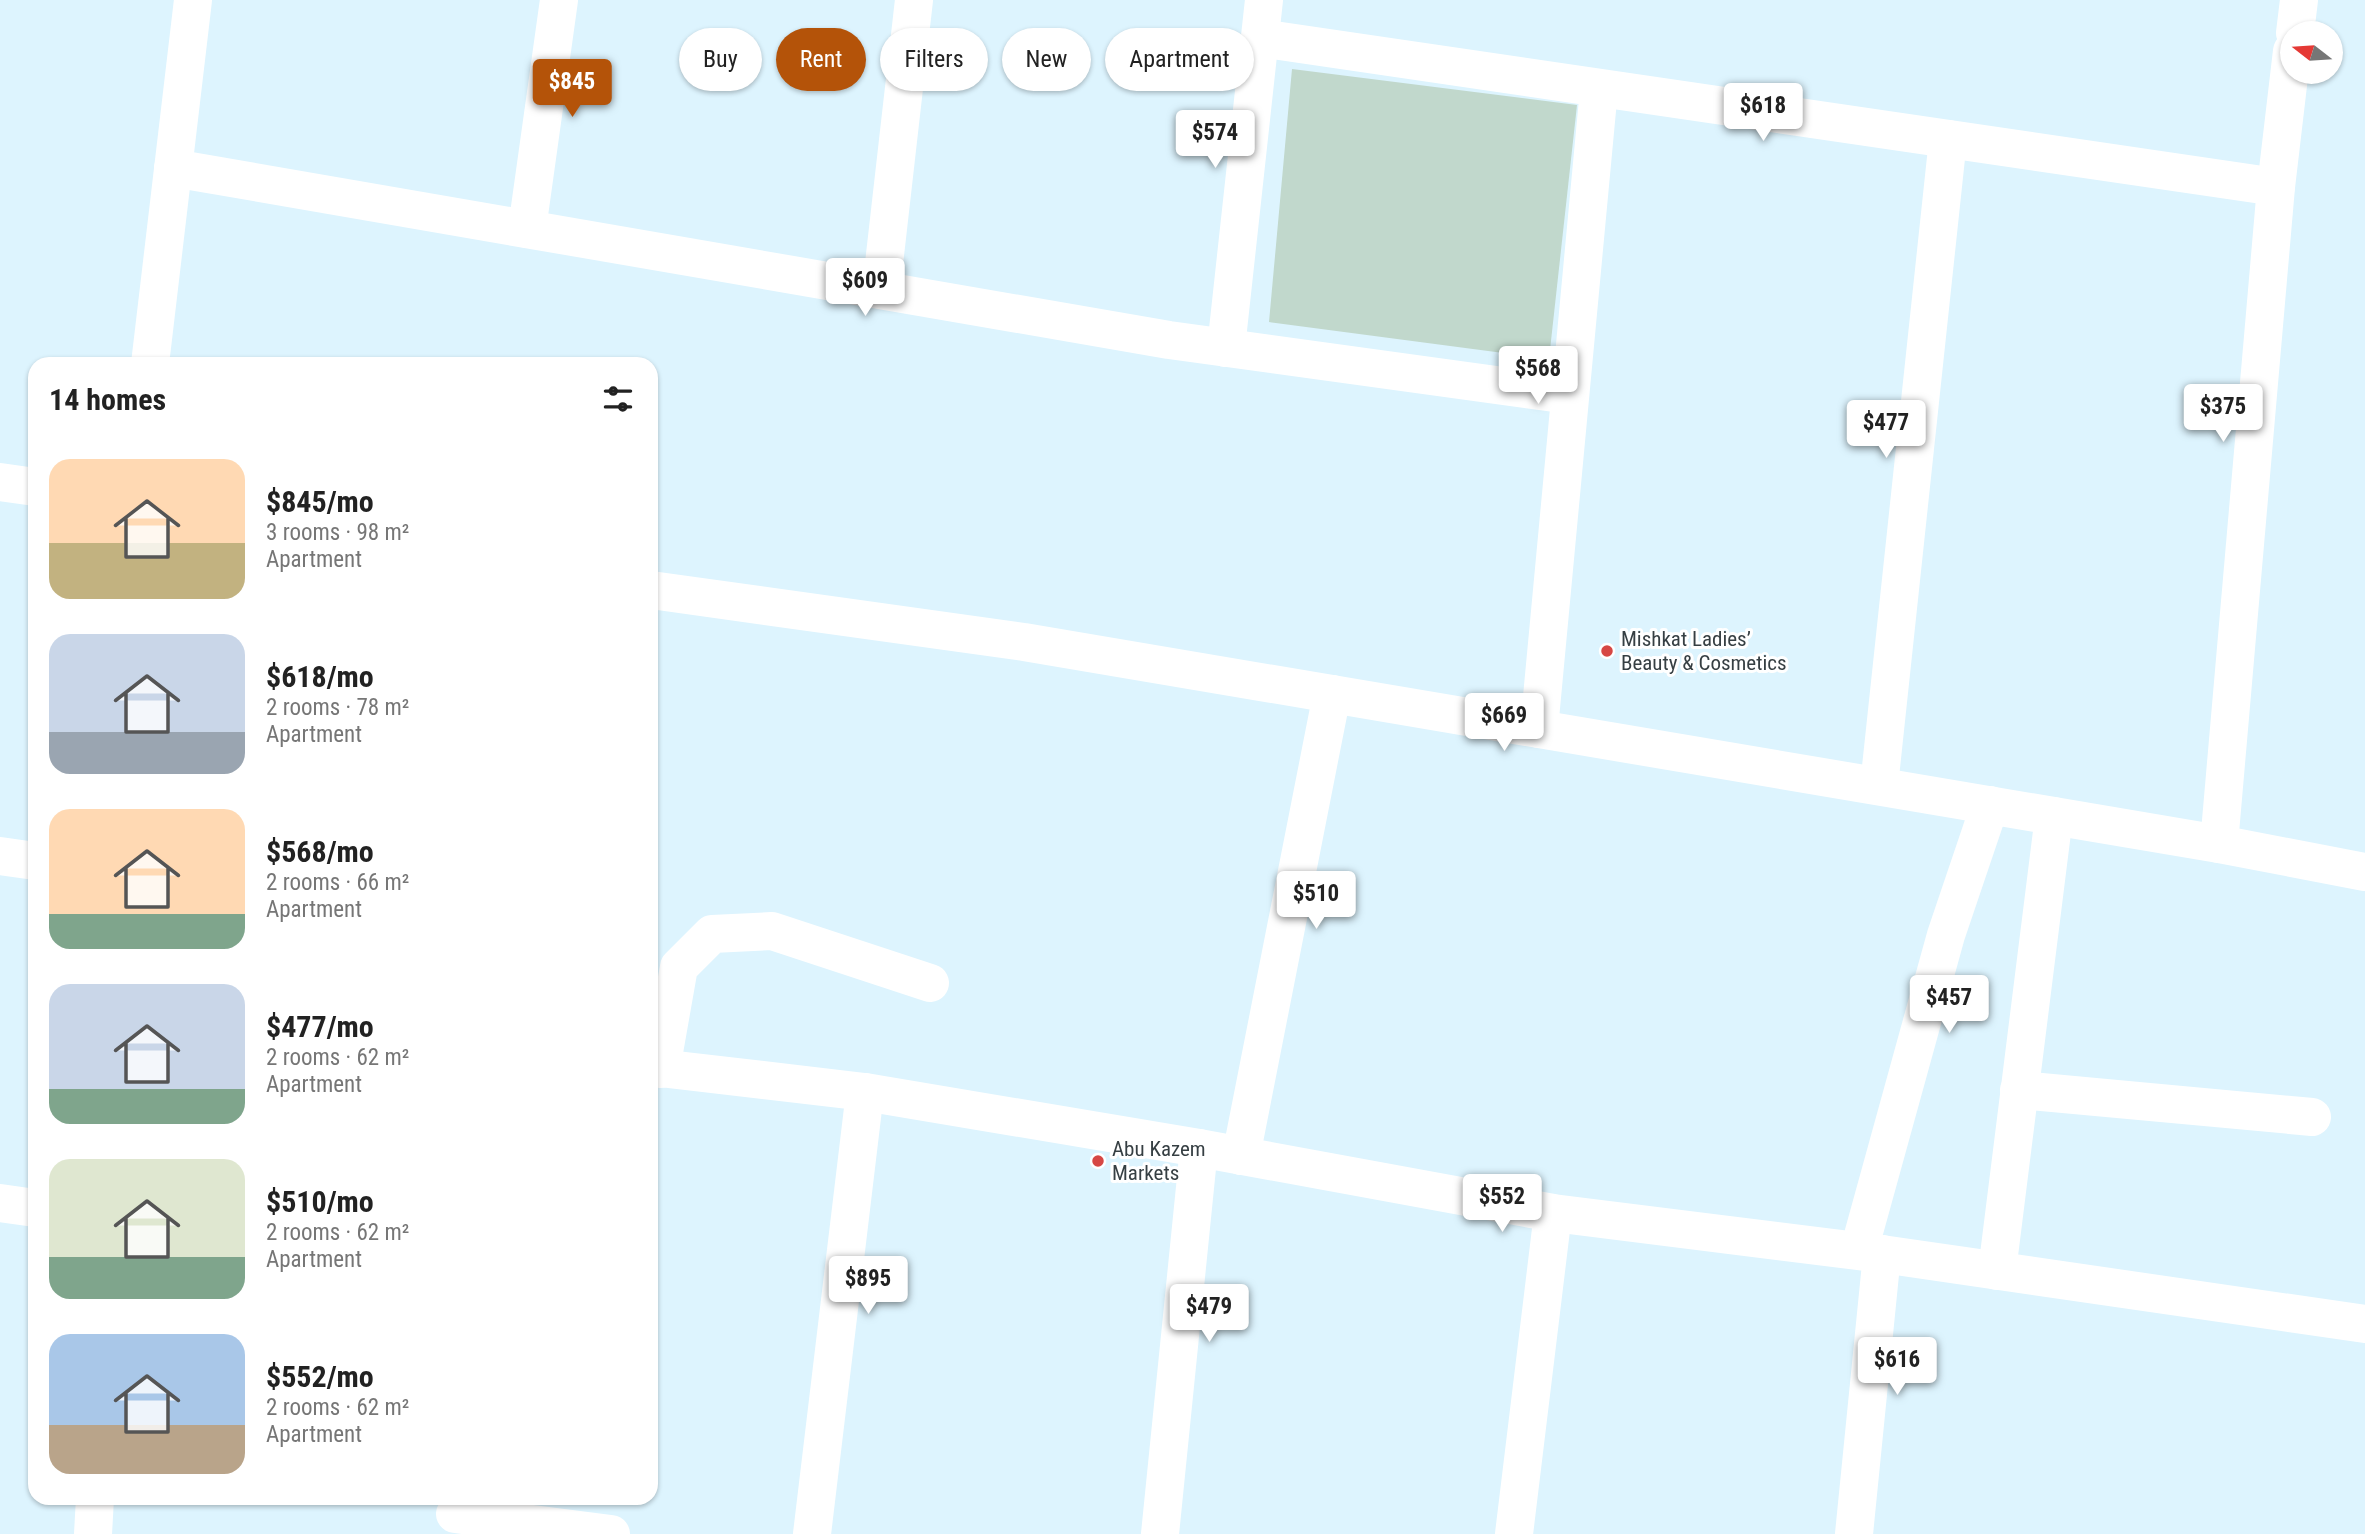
<!DOCTYPE html>
<meta charset="utf-8">
<style>
:root{--surface:#fff;--page:#f2f2f2;--text:#222;--muted:#767676;--accent:#b45309}
body{margin:0;font-family:"Roboto Condensed",sans-serif;background:var(--page);color:var(--text);height:100vh;display:flex;flex-direction:column;font-size:26px;white-space:nowrap}
*{box-sizing:border-box;margin:0}
p{font-size:23px;color:var(--muted)}
.icon{flex:none;width:38px;height:38px;fill:none;stroke:currentColor;stroke-width:2;stroke-linecap:round;stroke-linejoin:round}
.map{position:relative;flex:1;overflow:hidden}
.drawer{position:absolute;left:28px;top:357px;width:630px;height:1148px;display:flex;flex-direction:column;background:var(--surface);border-radius:21px;box-shadow:0 2px 5px #0004}
.drawer>*{flex:none}
.guide{position:absolute;left:679px;top:28px;width:665px;height:63px;display:flex;gap:14px}
.needle{width:46px;rotate:287deg}
.fabs{position:absolute;left:2280px;top:21px;display:grid;gap:14px}
.fabs a{display:grid;place-items:center;width:63px;height:63px;border-radius:50%;background:var(--surface);box-shadow:0 2px 5px #0004;font-size:35px}
.price{position:absolute;translate:-50% -60px;padding:0 16px;border-radius:7px;background:#fff;color:#222;font-size:23px;line-height:46px;filter:drop-shadow(0 2px 4px #0008)}
.price::after{content:'';position:absolute;left:50%;top:42px;width:21px;height:16px;margin-left:-10px;background:inherit;clip-path:polygon(0 0,100% 0,50% 100%)}
.price.current{background:var(--accent);color:#fff}
ul{padding:0;list-style:none}
li{display:flex;align-items:center;gap:21px;height:175px;padding:0 21px}
li span{display:grid;place-items:center;flex:none;width:196px;height:140px;border-radius:21px;color:#555}
li>.icon{margin-inline-start:auto}
span .icon{width:84px;height:84px;fill:#fffc;stroke-width:1}
li b{font-size:30px}
h2{display:flex;justify-content:space-between;align-items:center;height:84px;padding:0 21px;font-size:30px}
.chip{padding:0 24px;border-radius:32px;background:var(--surface);box-shadow:0 2px 5px #0004;font-size:24px;line-height:63px}
.chip.current{background:var(--accent);color:#fff}
.map>svg:first-child{display:block}
.green{fill:#c1d8cc}
.lines{fill:none;stroke-linecap:round;stroke-linejoin:round}
.minor{stroke:#fff;stroke-width:38}
.poi-dot{fill:#d64744;stroke:#fff;stroke-width:2.5}
.labels{text-anchor:middle;stroke-width:6;stroke-linejoin:round;paint-order:stroke}
.poi-label{font-size:21px;fill:#363f43;stroke:#fff;text-anchor:start}
</style>
<div class="map">
<svg width="2365" height="1534" viewBox="0 0 2365 1534">
<rect width="100%" height="100%" fill="#ddf4fe"/>
<path class="green" d="M1292,69L1577,105L1549,359L1269,322Z"/>
<g class="lines">
<g class="minor">
<path d="M2295,33L2299,0"/>
<path d="M1260,38L2276,187"/>
<path d="M173,168L1169,340L1569,395"/>
<path d="M527,229L559,0"/>
<path d="M881,290L914,0"/>
<path d="M1226,348L1264,0"/>
<path d="M150,364L193,0"/>
<path d="M0,482L35,487"/>
<path d="M651,590L1024,642L2219,844L2365,872"/>
<path d="M1539,729L1599,89"/>
<path d="M1879,786L1948,139"/>
<path d="M2219,844L2276,187L2292,51"/>
<path d="M0,856L35,861"/>
<path d="M651,1067L865,1092L1199,1148L1553,1213L1882,1254L2365,1324"/>
<path d="M661,1069L679,967L712,934L772,931L930,983"/>
<path d="M2019,1090L2312,1117"/>
<path d="M1241,1156L1332,694"/>
<path d="M0,1203L35,1208"/>
<path d="M1859,1250L1946,935L1990,805"/>
<path d="M1997,1271L2054,816"/>
<path d="M455,1514L611,1534"/>
<path d="M93,1534L95,1498"/>
<path d="M812,1534L865,1092"/>
<path d="M1160,1534L1199,1148"/>
<path d="M1514,1534L1553,1213"/>
<path d="M1854,1534L1882,1254"/>
</g>
</g>
<g class="poi-dot">
<circle cx="1607" cy="651" r="7"/>
<circle cx="1098" cy="1161" r="7"/>
</g>
<g class="labels">
<g class="poi-label">
<text x="1621" y="646">Mishkat Ladies’<tspan x="1621" dy="24">Beauty &amp; Cosmetics</tspan></text>
<text x="1112" y="1156">Abu Kazem<tspan x="1112" dy="24">Markets</tspan></text>
</g>
</g>
</svg>
<div class="fabs">
<a><svg class="needle" viewBox="-14 -14 28 28"><path d="M0-13l5 13h-10z" fill="#e53935"/><path d="M0 13l5-13h-10z" fill="#767676"/></svg></a>
</div>
<b class="price current" style="left:572px;top:119px">$845</b>
<b class="price" style="left:1763px;top:143px">$618</b>
<b class="price" style="left:1215px;top:170px">$574</b>
<b class="price" style="left:865px;top:318px">$609</b>
<b class="price" style="left:1538px;top:406px">$568</b>
<b class="price" style="left:2223px;top:444px">$375</b>
<b class="price" style="left:1886px;top:460px">$477</b>
<b class="price" style="left:1504px;top:753px">$669</b>
<b class="price" style="left:1316px;top:931px">$510</b>
<b class="price" style="left:1949px;top:1035px">$457</b>
<b class="price" style="left:1502px;top:1234px">$552</b>
<b class="price" style="left:868px;top:1316px">$895</b>
<b class="price" style="left:1209px;top:1344px">$479</b>
<b class="price" style="left:1897px;top:1397px">$616</b>
<div class="guide">
<a class="chip">Buy</a>
<a class="chip current">Rent</a>
<a class="chip">Filters</a>
<a class="chip">New</a>
<a class="chip">Apartment</a>
</div>
<section class="drawer">
<h2>14 homes<svg class="icon" aria-label="filters" viewBox="0 0 24 24"><path d="M4 7h16M4 17h16"/><circle cx="9" cy="7" r="2"/><circle cx="15" cy="17" r="2"/></svg></h2>
<ul>
<li><span style="background:linear-gradient(#ffd9b3 60%,#c2b280 0)"><svg class="icon" aria-label="home" viewBox="0 0 24 24"><path d="M3 11l9-7 9 7M6 9v11h12V9"/></svg></span><div><b>$845/mo</b><p>3 rooms · 98 m²</p><p>Apartment</p></div></li>
<li><span style="background:linear-gradient(#c9d6e8 70%,#9aa5b1 0)"><svg class="icon" aria-label="home" viewBox="0 0 24 24"><path d="M3 11l9-7 9 7M6 9v11h12V9"/></svg></span><div><b>$618/mo</b><p>2 rooms · 78 m²</p><p>Apartment</p></div></li>
<li><span style="background:linear-gradient(#ffd9b3 75%,#7fa58c 0)"><svg class="icon" aria-label="home" viewBox="0 0 24 24"><path d="M3 11l9-7 9 7M6 9v11h12V9"/></svg></span><div><b>$568/mo</b><p>2 rooms · 66 m²</p><p>Apartment</p></div></li>
<li><span style="background:linear-gradient(#c9d6e8 75%,#7fa58c 0)"><svg class="icon" aria-label="home" viewBox="0 0 24 24"><path d="M3 11l9-7 9 7M6 9v11h12V9"/></svg></span><div><b>$477/mo</b><p>2 rooms · 62 m²</p><p>Apartment</p></div></li>
<li><span style="background:linear-gradient(#dfe7d0 70%,#7fa58c 0)"><svg class="icon" aria-label="home" viewBox="0 0 24 24"><path d="M3 11l9-7 9 7M6 9v11h12V9"/></svg></span><div><b>$510/mo</b><p>2 rooms · 62 m²</p><p>Apartment</p></div></li>
<li><span style="background:linear-gradient(#a9c7e8 65%,#b9a48a 0)"><svg class="icon" aria-label="home" viewBox="0 0 24 24"><path d="M3 11l9-7 9 7M6 9v11h12V9"/></svg></span><div><b>$552/mo</b><p>2 rooms · 62 m²</p><p>Apartment</p></div></li>
</ul>
</section>
</div>
